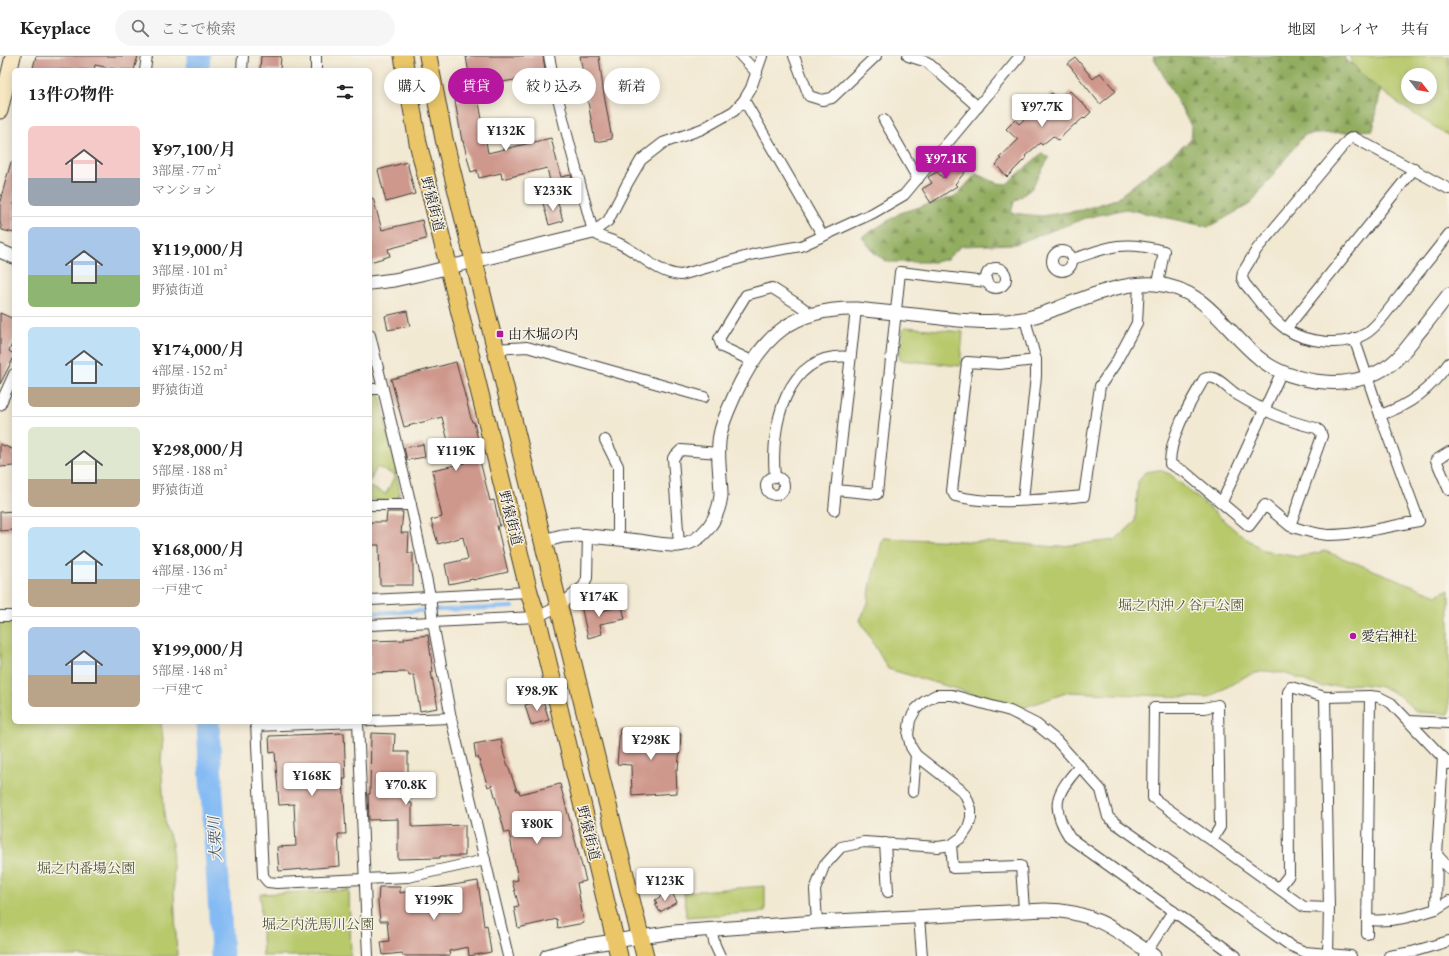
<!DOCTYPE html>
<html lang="ja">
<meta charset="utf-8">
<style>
:root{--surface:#fff;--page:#f6f6f6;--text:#222;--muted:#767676;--line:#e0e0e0;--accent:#b5179e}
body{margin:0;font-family:"EB Garamond","Noto Serif JP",serif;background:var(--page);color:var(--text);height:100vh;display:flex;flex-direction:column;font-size:15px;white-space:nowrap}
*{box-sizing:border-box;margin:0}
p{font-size:13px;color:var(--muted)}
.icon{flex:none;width:22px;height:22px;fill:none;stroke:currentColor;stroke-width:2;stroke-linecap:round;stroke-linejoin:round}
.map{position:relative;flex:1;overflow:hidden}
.panel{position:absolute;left:12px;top:12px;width:360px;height:656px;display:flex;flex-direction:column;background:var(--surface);border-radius:6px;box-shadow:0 2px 10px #0003}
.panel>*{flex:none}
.guide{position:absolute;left:384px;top:12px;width:380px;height:36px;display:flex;gap:8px}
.needle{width:26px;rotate:121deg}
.buttons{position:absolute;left:1401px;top:12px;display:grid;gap:8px}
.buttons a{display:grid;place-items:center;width:36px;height:36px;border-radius:50%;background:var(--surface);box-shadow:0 2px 10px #0003;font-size:20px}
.price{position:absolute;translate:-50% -34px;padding:0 9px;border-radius:4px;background:#fff;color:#222;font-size:13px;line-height:26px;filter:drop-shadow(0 1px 2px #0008)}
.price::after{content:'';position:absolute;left:50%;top:24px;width:12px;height:9px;margin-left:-6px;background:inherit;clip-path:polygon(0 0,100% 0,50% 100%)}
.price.selected{background:var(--accent);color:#fff}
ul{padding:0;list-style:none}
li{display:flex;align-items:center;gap:12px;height:100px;padding:0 16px}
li+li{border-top:1px solid var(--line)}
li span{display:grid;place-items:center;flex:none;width:112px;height:80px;border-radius:6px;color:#555}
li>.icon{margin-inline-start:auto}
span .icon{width:48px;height:48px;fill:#fffc;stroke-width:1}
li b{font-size:17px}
h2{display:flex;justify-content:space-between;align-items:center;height:48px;padding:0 16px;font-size:17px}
.pill{padding:0 14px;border-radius:18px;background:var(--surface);box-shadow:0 2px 10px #0003;font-size:14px;line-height:36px}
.pill.selected{background:var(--accent);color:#fff}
header{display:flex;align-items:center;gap:24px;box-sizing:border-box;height:56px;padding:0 20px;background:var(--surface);border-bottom:1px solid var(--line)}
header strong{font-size:19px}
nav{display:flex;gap:22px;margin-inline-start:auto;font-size:14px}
.search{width:280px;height:36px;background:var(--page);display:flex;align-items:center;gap:10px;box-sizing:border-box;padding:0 14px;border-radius:22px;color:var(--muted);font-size:15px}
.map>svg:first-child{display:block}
.forest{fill:url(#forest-firs);stroke:#57643e}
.park{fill:#b8c96c;stroke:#6a7244;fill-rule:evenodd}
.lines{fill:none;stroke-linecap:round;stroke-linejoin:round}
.stream{stroke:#85bbf4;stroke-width:4}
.river{stroke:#85bbf4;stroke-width:23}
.building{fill:#cf988d}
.minor-casing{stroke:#3c3b37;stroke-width:12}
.tertiary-casing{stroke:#3c3b37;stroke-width:15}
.secondary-casing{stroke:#3c3b37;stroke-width:17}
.primary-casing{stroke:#3c3b37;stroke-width:19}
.minor{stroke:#fff;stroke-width:10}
.tertiary{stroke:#fff;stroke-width:13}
.secondary{stroke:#f7e8c3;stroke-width:15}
.primary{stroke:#ebc669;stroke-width:17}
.poi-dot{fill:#b5179e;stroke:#f7f3e8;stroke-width:1.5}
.labels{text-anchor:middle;stroke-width:3;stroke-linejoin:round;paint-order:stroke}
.street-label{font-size:14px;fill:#1c1c1c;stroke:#f7f3e8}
.poi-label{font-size:14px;fill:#1c1c1c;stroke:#f7f3e8;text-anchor:start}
.park-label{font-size:14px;fill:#535938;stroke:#f7f3e8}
.water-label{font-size:15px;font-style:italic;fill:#415468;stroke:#f7f3e8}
</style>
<header>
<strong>Keyplace</strong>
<div class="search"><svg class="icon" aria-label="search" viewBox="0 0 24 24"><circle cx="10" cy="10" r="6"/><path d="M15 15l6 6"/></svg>ここで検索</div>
<nav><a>地図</a><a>レイヤ</a><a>共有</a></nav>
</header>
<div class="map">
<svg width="1449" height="900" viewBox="0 0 1449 900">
<defs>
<pattern id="forest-firs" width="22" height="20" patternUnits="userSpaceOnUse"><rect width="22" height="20" fill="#92ad60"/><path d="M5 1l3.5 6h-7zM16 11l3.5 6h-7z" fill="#768c4e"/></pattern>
</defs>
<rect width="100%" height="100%" fill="#f7f3e8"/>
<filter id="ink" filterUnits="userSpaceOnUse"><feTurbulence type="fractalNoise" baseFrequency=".025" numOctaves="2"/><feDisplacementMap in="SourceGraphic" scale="8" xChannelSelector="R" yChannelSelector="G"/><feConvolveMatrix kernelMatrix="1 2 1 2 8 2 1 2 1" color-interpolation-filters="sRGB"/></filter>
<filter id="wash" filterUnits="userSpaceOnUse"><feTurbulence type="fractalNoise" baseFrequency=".012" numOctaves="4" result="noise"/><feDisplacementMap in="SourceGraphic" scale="16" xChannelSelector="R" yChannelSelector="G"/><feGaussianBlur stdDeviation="0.9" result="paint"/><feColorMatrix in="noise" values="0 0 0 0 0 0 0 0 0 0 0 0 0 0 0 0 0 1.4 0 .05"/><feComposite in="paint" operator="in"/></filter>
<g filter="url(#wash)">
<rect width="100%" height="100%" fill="#f2e9d3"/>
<path class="forest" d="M1153,0H1345V4L1382,26L1373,74L1304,79L1250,148L1209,171L1126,153L1086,162L1015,188L961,190L947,203L935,206H888L875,198L862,181L900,157L956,140L976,118L997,127L1007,128L1042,97L1049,102L1031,133L1014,146L1011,157L1041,160L1082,154L1116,143L1191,84L1192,72Z"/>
<g class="park">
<path d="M1349,0H1449V80C1426,65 1356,24 1349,0ZM1408,19H1430V41H1408Z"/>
<path d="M905,271L963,276L960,310L899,304L903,273Z"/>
<path d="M370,339H380L400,437L395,445L370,444V431L386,438L395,419L377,411L370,425Z"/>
<path d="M1159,414L1170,418L1235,474L1264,495L1299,501L1325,495L1437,539L1449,533V658L1417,656L1398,639L1387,633L1377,630L1359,628L1321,631L1284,617L1265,615L1248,619L1208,642L1069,636L1022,652L888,613L860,564L868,547L871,526L883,482L1012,487L1054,491L1115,484L1135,466L1138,426L1145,416Z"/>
<path d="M14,565V666H161L163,684L161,704L165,768L172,788L177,900H0V566Z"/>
<path d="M765,830V856L686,861L684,836Z"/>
<path d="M349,834L351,900H263L260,838Z"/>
</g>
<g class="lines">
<path class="stream" d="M370,557L513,551"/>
<g class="river">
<path d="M198,14L199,0"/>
<path d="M208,666C211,744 219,822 222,900"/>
</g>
</g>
<g id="blocks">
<g class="building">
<path d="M36,0H138L134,14H119L95,9L94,14H40L33,12Z"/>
<path d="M261,0H281L280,14H260Z"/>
<path d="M466,0H543L546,19L471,31Z"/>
<path d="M580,0H599L603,33L612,83L595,86Z"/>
<path d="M1076,2L1093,23L1100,17L1116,35L1100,48L1068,8Z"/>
<path d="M1070,35L1091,56L1084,63L1083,62L1075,69V68L1058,84L1053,80L1042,89L1040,87L1025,100L1027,101L1007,121L996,109L1001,103L999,102L1018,84L1006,73L1015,64L1019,68L1052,37L1061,45Z"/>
<path d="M478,41L488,97L551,82L561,121L571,119L575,133L553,138L547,112L502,123L501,117L479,122L477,114L471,116L463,85H462L455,45Z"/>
<path d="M959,100L971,109L955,128L957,130L931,147L922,133L932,127L928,121L937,116L943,122Z"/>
<path d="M11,106L14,107V177L2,174L0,166V145Z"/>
<path d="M407,106L415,138L386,146L378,114Z"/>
<path d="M373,142L382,174L422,164L426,183L388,193L390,200L370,206V143Z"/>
<path d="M557,143L563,165L549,169L543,147Z"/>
<path d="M407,255L410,270L388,274L385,260Z"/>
<path d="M0,257L14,263V283L9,295L14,298V301L0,328Z"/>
<path d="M456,306L472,366H474L481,397H478L490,445L494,444L500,470H497L508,516L473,524V523L449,528L445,508L468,503L463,481L438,488L431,464L442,461L432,414L465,407L460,386L449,389L442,361L404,371L391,323Z"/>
<path d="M0,388L14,394V410L0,411Z"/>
<path d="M423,388L425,401L407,404L404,392Z"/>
<path d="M14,455V474L0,475V456Z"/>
<path d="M387,456H403L401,477H409L408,497H413V529H380L379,489H370V466H386Z"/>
<path d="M596,545L598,556L622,550L625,563L600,568L602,578L588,582L581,549Z"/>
<path d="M428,579L433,616H431L438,652L420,655L414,619L409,620L408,616L370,617V585L405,584L404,582Z"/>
<path d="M543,644L549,664L531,669L525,649Z"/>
<path d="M620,673L681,678L678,713H676L677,737L632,740L631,709L617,708Z"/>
<path d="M344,677L346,723H343L346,778H338L340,810L279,815L277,791L296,790L294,748L279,749L275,696L270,697L269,680Z"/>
<path d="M371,677L395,678L394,696H408V747H412V771L465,769V800H440V802L398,803V763L369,764L368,738H370Z"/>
<path d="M501,683L504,699L517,735H519L520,738L560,728L586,825L577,827L584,867L558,872L557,863L518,872L514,851L519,850L512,825L518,824L509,776L505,777L492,729L488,731L478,701L476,702L474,688Z"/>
<path d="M478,825L484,870L487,869L491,896L469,900L468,891L449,895L450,900H403L402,897L383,899L381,886L389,885L387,865H380L378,846L379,831H400V837L416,834V835Z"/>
<path d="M668,836L670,838L672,837L677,846L660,856L655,848L657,847L655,844Z"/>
</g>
</g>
</g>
<g filter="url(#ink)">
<use href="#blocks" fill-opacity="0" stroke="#3c3b37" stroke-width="1"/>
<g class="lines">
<g class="minor-casing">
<g id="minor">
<path d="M316,0V14"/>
<path d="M549,0C560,59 578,118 593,176C602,183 608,182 618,187C639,196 657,218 681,219L755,198L801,190L823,180"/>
<path d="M741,0L757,17"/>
<path d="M794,0L809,40L822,44L832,42L876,0"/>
<path d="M908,0L927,6L978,51"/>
<path d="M145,14L147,0"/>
<path d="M242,14L243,0"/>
<path d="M744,44L823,180L873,157L904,139L1020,0"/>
<path d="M884,64L918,123"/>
<path d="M1449,133L1353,81L1348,84L1257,193L1243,216L1242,222L1245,228C1258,243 1270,262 1286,273C1306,287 1344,291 1365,278C1378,270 1388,254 1398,242C1415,221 1432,200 1449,178"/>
<path d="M593,176L608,165L627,128L641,104L663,87L702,73L734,55L744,44L751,32L762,0"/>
<circle cx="1062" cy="205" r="10"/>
<path d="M1072,203C1087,199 1102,192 1118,190C1133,188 1149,191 1164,195L1158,228"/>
<circle cx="996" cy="222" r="10"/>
<path d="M856,253L836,434L877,438L900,216L986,226"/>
<path d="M1025,263L1036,304L999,308L967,306L952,435L955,440C994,450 1044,443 1084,440L1100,330L1115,308L1137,267L1139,228"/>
<path d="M1286,273L1414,113"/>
<path d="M370,279L411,449L430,540L433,567L451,662L508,900"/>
<path d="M1354,282L1380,359C1411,349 1430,333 1449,307"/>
<path d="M495,293L527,291L704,341"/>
<path d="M752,305L722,291L719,283L746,239L772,232L799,249L811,258"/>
<path d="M370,333H383"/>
<path d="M0,349L14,318"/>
<path d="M605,384L618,410V483"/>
<path d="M1449,396L1436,404L1449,434"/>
<path d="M775,421C770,372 785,294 850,301"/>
<circle cx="775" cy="430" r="9"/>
<path d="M1023,444L1036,320V304"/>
<path d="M1222,446L1282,315"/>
<path d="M370,449H411"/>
<path d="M834,454L836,434"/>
<path d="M1290,470L1265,449L1249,470L1185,416L1170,408C1170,379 1190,347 1204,323C1216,317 1225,331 1236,338C1262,354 1285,365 1316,372L1320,375L1322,380L1290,470C1302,474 1315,478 1328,479C1359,479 1390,470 1419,465L1380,359"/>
<path d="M679,489L673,402L681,394L719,397"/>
<path d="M370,544L529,536"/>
<path d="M0,560H14"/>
<path d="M370,569L537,561L559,550L584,530L587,522L588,480"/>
<path d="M1325,641L1329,852L1328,898"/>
<path d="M370,665L451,662"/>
<path d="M1409,665L1449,667"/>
<path d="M256,666L263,820L268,826L277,827L408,821L485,804"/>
<path d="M358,666L368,900"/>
<path d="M256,670L357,666"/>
<path d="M1080,710C1056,737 1049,750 1070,782L1236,900"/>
<path d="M913,736L916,699"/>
<path d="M1212,784L1220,771L1218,649L1204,652H1154L1153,742L1304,851L1329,852"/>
<path d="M885,787L888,836"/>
<path d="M951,789L953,812L1021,810L1024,854"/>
<path d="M1437,799L1449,812"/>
<path d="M1279,832L1289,819L1288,636L1291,631L1325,641L1370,640L1379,641L1391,647L1449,708"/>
<path d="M1436,853L1449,845"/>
<path d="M919,861L922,900"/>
<path d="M1367,864C1394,866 1411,861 1436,853L1437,799L1443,701"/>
<path d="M817,866L815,834L824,810L841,791L864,786L938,791L951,789L962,781L968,772L971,762V753L966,740L961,734L916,699L911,691L908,679L910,664L916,653L925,645L936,639H952L1010,655L1036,668L1057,685L1101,734L1108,761L1115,767L1291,890L1305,896L1351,900"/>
<path d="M711,874L715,889L720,900"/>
<path d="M1367,878L1370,640"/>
<path d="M1144,900L1173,855"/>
<path d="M1389,900L1412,896L1449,885"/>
</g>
</g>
<g class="tertiary-casing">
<g id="tertiary">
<path d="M0,195L14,201"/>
<path d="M370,227L394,224L421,218L593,176"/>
<path d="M543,485L562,480L578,479C598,481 619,483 639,485C652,487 666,490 678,489C704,487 718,462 721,440C721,420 716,398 720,379C723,363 731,348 737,334C763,279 794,252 856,253C882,256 907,258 933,261C963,265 993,268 1023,263C1035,261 1047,256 1058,252C1089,240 1122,226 1155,228C1206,232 1224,274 1259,302C1274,315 1296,322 1315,325C1342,329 1369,324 1391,308C1403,299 1411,286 1420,275C1430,263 1439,251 1449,238"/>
<path d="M547,900L581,890L674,876L817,866L1045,854C1091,854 1117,874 1154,900"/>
</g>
</g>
<g class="secondary-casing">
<path id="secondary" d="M0,55L13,0"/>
</g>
<g class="primary-casing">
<g id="primary">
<path d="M403,0L418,87L529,536L537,561L619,900"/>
<path d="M428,0L444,83L645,900"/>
</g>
</g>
<use href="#minor" class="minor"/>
<use href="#tertiary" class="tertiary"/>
<use href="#secondary" class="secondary"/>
<use href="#primary" class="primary"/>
</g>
</g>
<g class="poi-dot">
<rect x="496" y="274" width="8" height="8" rx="2"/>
<circle cx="1353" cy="580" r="4"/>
</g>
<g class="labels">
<g class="street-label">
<text transform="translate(433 148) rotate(76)" y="5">野猿街道</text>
<text transform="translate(511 462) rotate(76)" y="5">野猿街道</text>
<text transform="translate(589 777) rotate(76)" y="5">野猿街道</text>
</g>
<g class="poi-label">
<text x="508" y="283">由木堀の内</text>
<text x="1361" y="585">愛宕神社</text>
</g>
<g class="park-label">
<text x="1181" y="554">堀之内沖ノ谷戸公園</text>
<text x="86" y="817">堀之内番場公園</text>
<text x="318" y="873">堀之内洗馬川公園</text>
</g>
<g class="water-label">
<text transform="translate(215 783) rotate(-93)" y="5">大栗川</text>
</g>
</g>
</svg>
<div class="buttons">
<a><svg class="needle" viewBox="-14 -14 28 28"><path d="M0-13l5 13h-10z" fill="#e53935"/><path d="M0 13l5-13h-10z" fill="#767676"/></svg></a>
</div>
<b class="price" style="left:1042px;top:72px">¥97.7K</b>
<b class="price" style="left:506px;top:96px">¥132K</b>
<b class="price selected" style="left:946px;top:124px">¥97.1K</b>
<b class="price" style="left:553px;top:156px">¥233K</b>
<b class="price" style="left:456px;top:416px">¥119K</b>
<b class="price" style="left:599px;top:562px">¥174K</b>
<b class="price" style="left:537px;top:656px">¥98.9K</b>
<b class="price" style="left:651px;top:705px">¥298K</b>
<b class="price" style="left:312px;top:741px">¥168K</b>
<b class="price" style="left:406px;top:750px">¥70.8K</b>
<b class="price" style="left:537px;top:789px">¥80K</b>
<b class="price" style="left:665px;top:846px">¥123K</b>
<b class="price" style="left:434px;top:865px">¥199K</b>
<div class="guide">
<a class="pill">購入</a>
<a class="pill selected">賃貸</a>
<a class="pill">絞り込み</a>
<a class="pill">新着</a>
</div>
<section class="panel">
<h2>13件の物件<svg class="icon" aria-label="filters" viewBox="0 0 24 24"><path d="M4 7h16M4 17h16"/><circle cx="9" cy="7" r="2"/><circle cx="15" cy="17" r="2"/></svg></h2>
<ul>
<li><span style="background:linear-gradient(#f6c9c9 65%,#9aa5b1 0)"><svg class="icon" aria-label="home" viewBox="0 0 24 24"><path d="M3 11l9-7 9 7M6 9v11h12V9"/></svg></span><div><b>¥97,100/月</b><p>3部屋 · 77 m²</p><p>マンション</p></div></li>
<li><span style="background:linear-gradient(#a9c7e8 60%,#8fb573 0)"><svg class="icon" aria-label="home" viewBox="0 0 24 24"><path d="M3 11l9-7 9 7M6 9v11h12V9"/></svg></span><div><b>¥119,000/月</b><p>3部屋 · 101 m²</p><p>野猿街道</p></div></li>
<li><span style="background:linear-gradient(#bfe0f5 75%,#b9a48a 0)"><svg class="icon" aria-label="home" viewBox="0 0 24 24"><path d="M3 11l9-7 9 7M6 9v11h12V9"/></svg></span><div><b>¥174,000/月</b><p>4部屋 · 152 m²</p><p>野猿街道</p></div></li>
<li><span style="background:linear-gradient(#dfe7d0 65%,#b9a48a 0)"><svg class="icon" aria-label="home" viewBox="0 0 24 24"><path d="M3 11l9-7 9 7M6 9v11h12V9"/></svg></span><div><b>¥298,000/月</b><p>5部屋 · 188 m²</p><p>野猿街道</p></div></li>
<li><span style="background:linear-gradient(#bfe0f5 65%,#b9a48a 0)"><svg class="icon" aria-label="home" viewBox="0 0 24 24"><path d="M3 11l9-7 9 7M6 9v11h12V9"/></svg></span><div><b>¥168,000/月</b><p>4部屋 · 136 m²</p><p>一戸建て</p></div></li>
<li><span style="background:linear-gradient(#a9c7e8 60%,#b9a48a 0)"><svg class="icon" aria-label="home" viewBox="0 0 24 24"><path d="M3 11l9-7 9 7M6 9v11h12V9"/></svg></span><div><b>¥199,000/月</b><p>5部屋 · 148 m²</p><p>一戸建て</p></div></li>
</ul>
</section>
</div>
